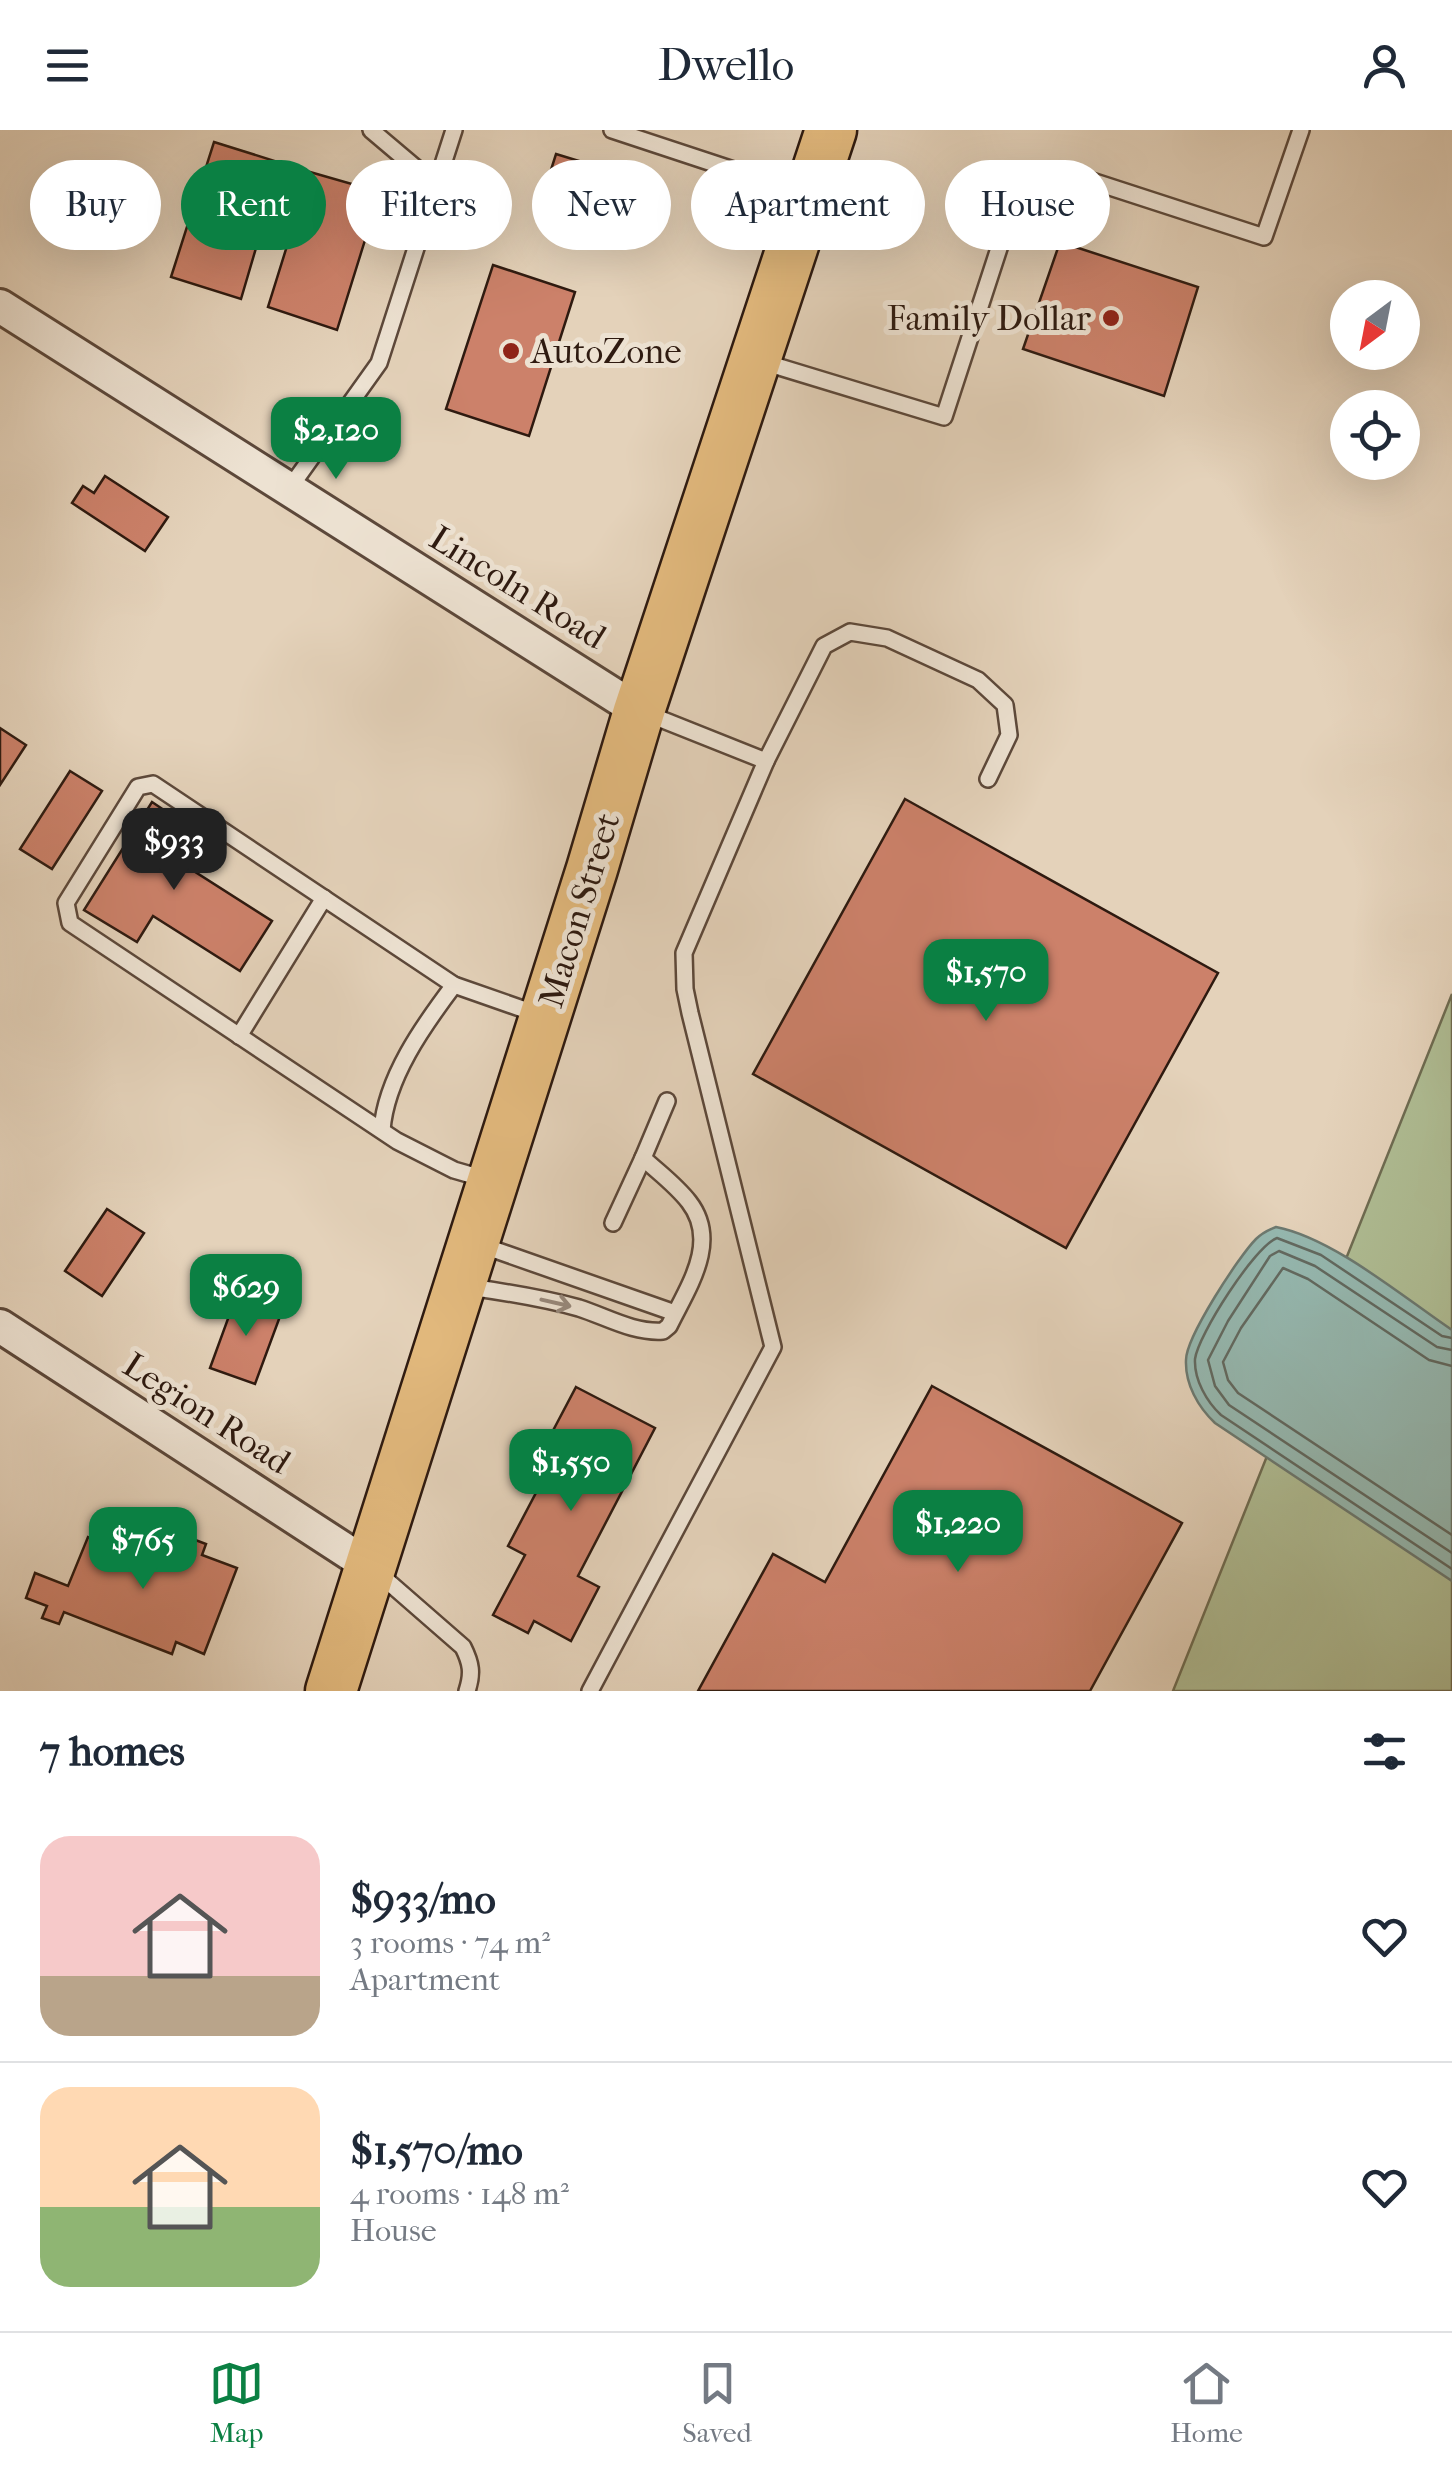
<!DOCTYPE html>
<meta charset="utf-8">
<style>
:root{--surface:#fff;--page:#f6f6f7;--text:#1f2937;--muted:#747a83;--line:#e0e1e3;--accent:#0b8043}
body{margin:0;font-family:"IM FELL French Canon",serif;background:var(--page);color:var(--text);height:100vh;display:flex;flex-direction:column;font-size:38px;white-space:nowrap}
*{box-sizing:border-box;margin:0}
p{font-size:32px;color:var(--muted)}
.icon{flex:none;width:55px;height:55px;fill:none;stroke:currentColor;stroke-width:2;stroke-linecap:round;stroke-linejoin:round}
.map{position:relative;height:1561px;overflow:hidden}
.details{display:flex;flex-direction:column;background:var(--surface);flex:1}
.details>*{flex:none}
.top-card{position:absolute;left:30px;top:30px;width:1392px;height:90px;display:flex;gap:20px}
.needle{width:65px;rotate:212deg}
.controls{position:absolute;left:1330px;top:150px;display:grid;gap:20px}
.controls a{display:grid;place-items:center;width:90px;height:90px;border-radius:50%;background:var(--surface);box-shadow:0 10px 40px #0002;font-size:50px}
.price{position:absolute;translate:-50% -85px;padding:0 22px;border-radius:20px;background:var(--accent);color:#fff;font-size:32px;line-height:65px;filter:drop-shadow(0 2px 5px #0008)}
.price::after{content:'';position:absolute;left:50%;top:60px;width:30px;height:22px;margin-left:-15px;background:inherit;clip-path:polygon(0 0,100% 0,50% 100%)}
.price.active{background:#222;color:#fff}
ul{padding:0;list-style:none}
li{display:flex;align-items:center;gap:30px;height:250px;padding:0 40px}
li+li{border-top:2px solid var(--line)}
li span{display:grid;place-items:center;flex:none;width:280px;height:200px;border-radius:30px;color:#555}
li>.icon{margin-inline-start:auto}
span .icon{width:120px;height:120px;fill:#fffc;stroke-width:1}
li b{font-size:42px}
h2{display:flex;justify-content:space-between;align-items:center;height:120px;padding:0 40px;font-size:42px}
.pill{padding:0 35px;border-radius:45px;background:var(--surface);box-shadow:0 10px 40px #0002;font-size:35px;line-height:90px}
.pill.active{background:var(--accent);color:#fff}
header{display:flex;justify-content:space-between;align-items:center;height:130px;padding:0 40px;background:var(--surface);font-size:45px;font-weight:600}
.tab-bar{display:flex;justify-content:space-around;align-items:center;height:140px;border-top:2px solid var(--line);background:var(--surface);font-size:28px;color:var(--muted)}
.tab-bar a{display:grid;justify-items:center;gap:5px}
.tab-bar .active{color:var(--accent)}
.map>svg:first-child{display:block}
.green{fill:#afbd94;stroke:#6e6c52;stroke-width:2.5}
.water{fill:#95b8b0;stroke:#6c7970;stroke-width:2.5}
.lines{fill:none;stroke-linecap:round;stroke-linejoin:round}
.shore{stroke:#626960;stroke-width:2.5}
.building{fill:#cc816a;stroke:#2e1a10;stroke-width:2.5}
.service-casing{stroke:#5c483a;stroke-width:20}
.minor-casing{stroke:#5c483a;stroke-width:38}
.primary-casing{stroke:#2e1a10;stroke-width:55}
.service{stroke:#ede2d2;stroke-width:15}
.minor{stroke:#ede2d2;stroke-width:32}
.primary{stroke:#e2b97d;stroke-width:50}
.oneway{stroke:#97887b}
.poi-dot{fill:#8f2418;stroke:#ede2d2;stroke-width:4}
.labels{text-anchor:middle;stroke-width:10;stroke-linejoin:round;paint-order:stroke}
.poi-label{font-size:35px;fill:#2e1a10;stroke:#ede2d2;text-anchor:end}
.street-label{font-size:35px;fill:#2e1a10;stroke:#ede2d2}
</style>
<header><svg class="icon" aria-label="menu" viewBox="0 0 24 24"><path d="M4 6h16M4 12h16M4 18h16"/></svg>Dwello<svg class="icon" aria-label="person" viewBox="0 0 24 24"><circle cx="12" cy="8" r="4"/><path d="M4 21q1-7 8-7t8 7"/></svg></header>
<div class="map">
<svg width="1452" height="1561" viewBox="0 0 1452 1561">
<rect width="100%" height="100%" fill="#e4d2ba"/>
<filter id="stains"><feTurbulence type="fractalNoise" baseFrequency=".002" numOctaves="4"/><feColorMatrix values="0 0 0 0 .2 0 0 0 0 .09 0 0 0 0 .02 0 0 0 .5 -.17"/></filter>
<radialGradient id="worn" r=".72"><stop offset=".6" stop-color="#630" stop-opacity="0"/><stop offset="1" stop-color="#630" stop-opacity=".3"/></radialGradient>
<path class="green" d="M1452,864V1561H1173Z"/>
<path class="water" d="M1276,1097C1333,1108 1403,1167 1452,1200V1451L1215,1293C1198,1277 1185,1254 1186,1230C1186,1207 1239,1126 1256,1109C1262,1103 1268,1100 1276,1097Z"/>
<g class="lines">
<g class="shore">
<path d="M1452,1208L1442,1206L1321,1125L1277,1108C1255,1116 1198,1205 1195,1229C1194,1250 1207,1272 1221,1285L1452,1439"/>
<path d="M1452,1220L1437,1217L1315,1136L1279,1121L1270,1126L1228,1191L1208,1230L1215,1256L1229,1275L1452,1423"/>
<path d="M1452,1236L1429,1230L1308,1149L1283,1138L1241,1198L1223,1232L1228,1250L1238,1263L1452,1405"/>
</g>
</g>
<g class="building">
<path d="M214,12L281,33L241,169L171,147Z"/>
<path d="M556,24L625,45L610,86L543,65Z"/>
<path d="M310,42L380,62L337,200L268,177Z"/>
<path d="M1060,112L1198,157L1164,266L1023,219Z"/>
<path d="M493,135L575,162L529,306L446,279Z"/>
<path d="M105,346L168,387L145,421L72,373L83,356L94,363Z"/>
<path d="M0,598L26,615L0,655Z"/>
<path d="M70,641L102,661L52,739L20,719Z"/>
<path d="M905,669L1218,843L1066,1118L753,944Z"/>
<path d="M152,672L204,707L186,736L272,791L240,841L153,786L137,812L84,780Z"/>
<path d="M107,1079L144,1103L102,1166L65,1141Z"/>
<path d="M237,1164L282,1181L255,1254L210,1238Z"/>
<path d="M932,1256L1182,1393L1090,1561H698L773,1424L825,1452Z"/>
<path d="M576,1257L655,1298L578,1446L599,1457L571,1511L534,1491L528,1503L493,1485L525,1425L508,1416L559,1319L547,1312Z"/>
<path d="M161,1397L206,1414L202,1425L237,1438L204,1524L176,1512L172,1524L64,1482L59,1494L42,1488L47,1476L26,1468L35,1443L68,1456L88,1407L148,1430Z"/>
</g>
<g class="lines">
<g class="service-casing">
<g id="service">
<path d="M371,0L436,55"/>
<path d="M612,0L803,63"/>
<path d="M763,232L944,287L1018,60L1036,41L1064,42L1264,107L1301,0"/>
<path d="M289,359L379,233L454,0"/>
<path d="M648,584L766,631L824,516L850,502L887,508L978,550L1005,575L1009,605L988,649"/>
<path d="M239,906L324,768"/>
<path d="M382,1000C386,948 423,896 454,855"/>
<path d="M485,1049L454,1040L397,1011L70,793L66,773L138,657L153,654L454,855L537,884"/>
<path d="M613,1093L643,1028"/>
<path d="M481,1115L675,1183"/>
<path d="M469,1157C505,1162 543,1168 579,1178C607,1187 633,1203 663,1201L669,1196C688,1157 720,1112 689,1072C676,1055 658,1042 643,1028L667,971"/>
<path d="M377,1442L463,1517C471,1533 473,1543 467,1561"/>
<path d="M590,1561L773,1217L690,883L685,859L684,823L766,631"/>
</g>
</g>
<g class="minor-casing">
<g id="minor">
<path d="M0,176L639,581"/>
<path d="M0,1196L371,1437"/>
</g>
</g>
<g class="primary-casing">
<path id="primary" d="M331,1561L592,739L639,581L831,0"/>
</g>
<use href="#service" class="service"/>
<use href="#minor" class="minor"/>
<use href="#primary" class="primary"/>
</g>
<defs><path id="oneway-shaft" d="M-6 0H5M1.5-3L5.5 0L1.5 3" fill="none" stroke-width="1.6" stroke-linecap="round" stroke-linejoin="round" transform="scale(2.5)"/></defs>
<use class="oneway" href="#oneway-shaft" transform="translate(556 1173) rotate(13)"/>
<g class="poi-dot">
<circle cx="1111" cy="188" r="10"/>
<circle cx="511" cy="221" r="10"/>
</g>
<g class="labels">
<g class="poi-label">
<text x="1091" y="200">Family Dollar</text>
<text x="531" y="233" text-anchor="start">AutoZone</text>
</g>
<g class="street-label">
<text transform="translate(518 457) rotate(32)" y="12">Lincoln Road</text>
<text transform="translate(579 780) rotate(-73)" y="12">Macon Street</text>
<text transform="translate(207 1283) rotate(33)" y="12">Legion Road</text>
</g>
</g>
<rect width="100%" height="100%" filter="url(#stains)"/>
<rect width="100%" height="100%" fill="url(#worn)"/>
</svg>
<div class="controls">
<a><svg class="needle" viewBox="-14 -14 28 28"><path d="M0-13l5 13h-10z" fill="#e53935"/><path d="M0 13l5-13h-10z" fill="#747a83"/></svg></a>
<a><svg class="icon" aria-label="locate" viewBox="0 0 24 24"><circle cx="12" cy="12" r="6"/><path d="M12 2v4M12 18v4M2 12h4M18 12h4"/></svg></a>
</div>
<b class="price" style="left:336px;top:352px">$2,120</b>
<b class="price active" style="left:174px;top:763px">$933</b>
<b class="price" style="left:986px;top:894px">$1,570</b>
<b class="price" style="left:246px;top:1209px">$629</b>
<b class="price" style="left:571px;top:1384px">$1,550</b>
<b class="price" style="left:958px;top:1445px">$1,220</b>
<b class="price" style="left:143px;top:1462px">$765</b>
<div class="top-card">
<a class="pill">Buy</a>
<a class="pill active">Rent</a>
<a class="pill">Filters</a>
<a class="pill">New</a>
<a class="pill">Apartment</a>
<a class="pill">House</a>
</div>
</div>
<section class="details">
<h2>7 homes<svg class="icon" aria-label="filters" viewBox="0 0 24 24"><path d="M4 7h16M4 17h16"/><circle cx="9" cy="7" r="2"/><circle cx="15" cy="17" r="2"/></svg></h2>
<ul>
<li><span style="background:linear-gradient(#f6c9c9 70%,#b9a48a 0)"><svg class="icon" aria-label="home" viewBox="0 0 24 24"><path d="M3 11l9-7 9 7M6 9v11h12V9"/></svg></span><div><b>$933/mo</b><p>3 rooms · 74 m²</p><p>Apartment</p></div><svg class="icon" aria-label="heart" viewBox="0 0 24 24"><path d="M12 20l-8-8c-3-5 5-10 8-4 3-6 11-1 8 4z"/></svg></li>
<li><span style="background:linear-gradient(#ffd9b3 60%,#8fb573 0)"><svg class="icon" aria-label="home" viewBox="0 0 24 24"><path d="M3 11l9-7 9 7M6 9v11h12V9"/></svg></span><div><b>$1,570/mo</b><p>4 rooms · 148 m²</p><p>House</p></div><svg class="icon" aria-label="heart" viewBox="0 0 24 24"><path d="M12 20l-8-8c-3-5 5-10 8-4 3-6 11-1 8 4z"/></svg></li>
</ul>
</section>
<nav class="tab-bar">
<a class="active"><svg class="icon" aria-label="map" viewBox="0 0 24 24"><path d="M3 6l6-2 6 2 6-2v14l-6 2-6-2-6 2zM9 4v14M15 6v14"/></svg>Map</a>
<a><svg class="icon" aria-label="saved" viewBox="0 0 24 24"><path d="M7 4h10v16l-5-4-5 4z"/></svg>Saved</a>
<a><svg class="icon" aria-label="home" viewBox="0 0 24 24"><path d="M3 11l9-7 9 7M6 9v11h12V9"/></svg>Home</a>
</nav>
